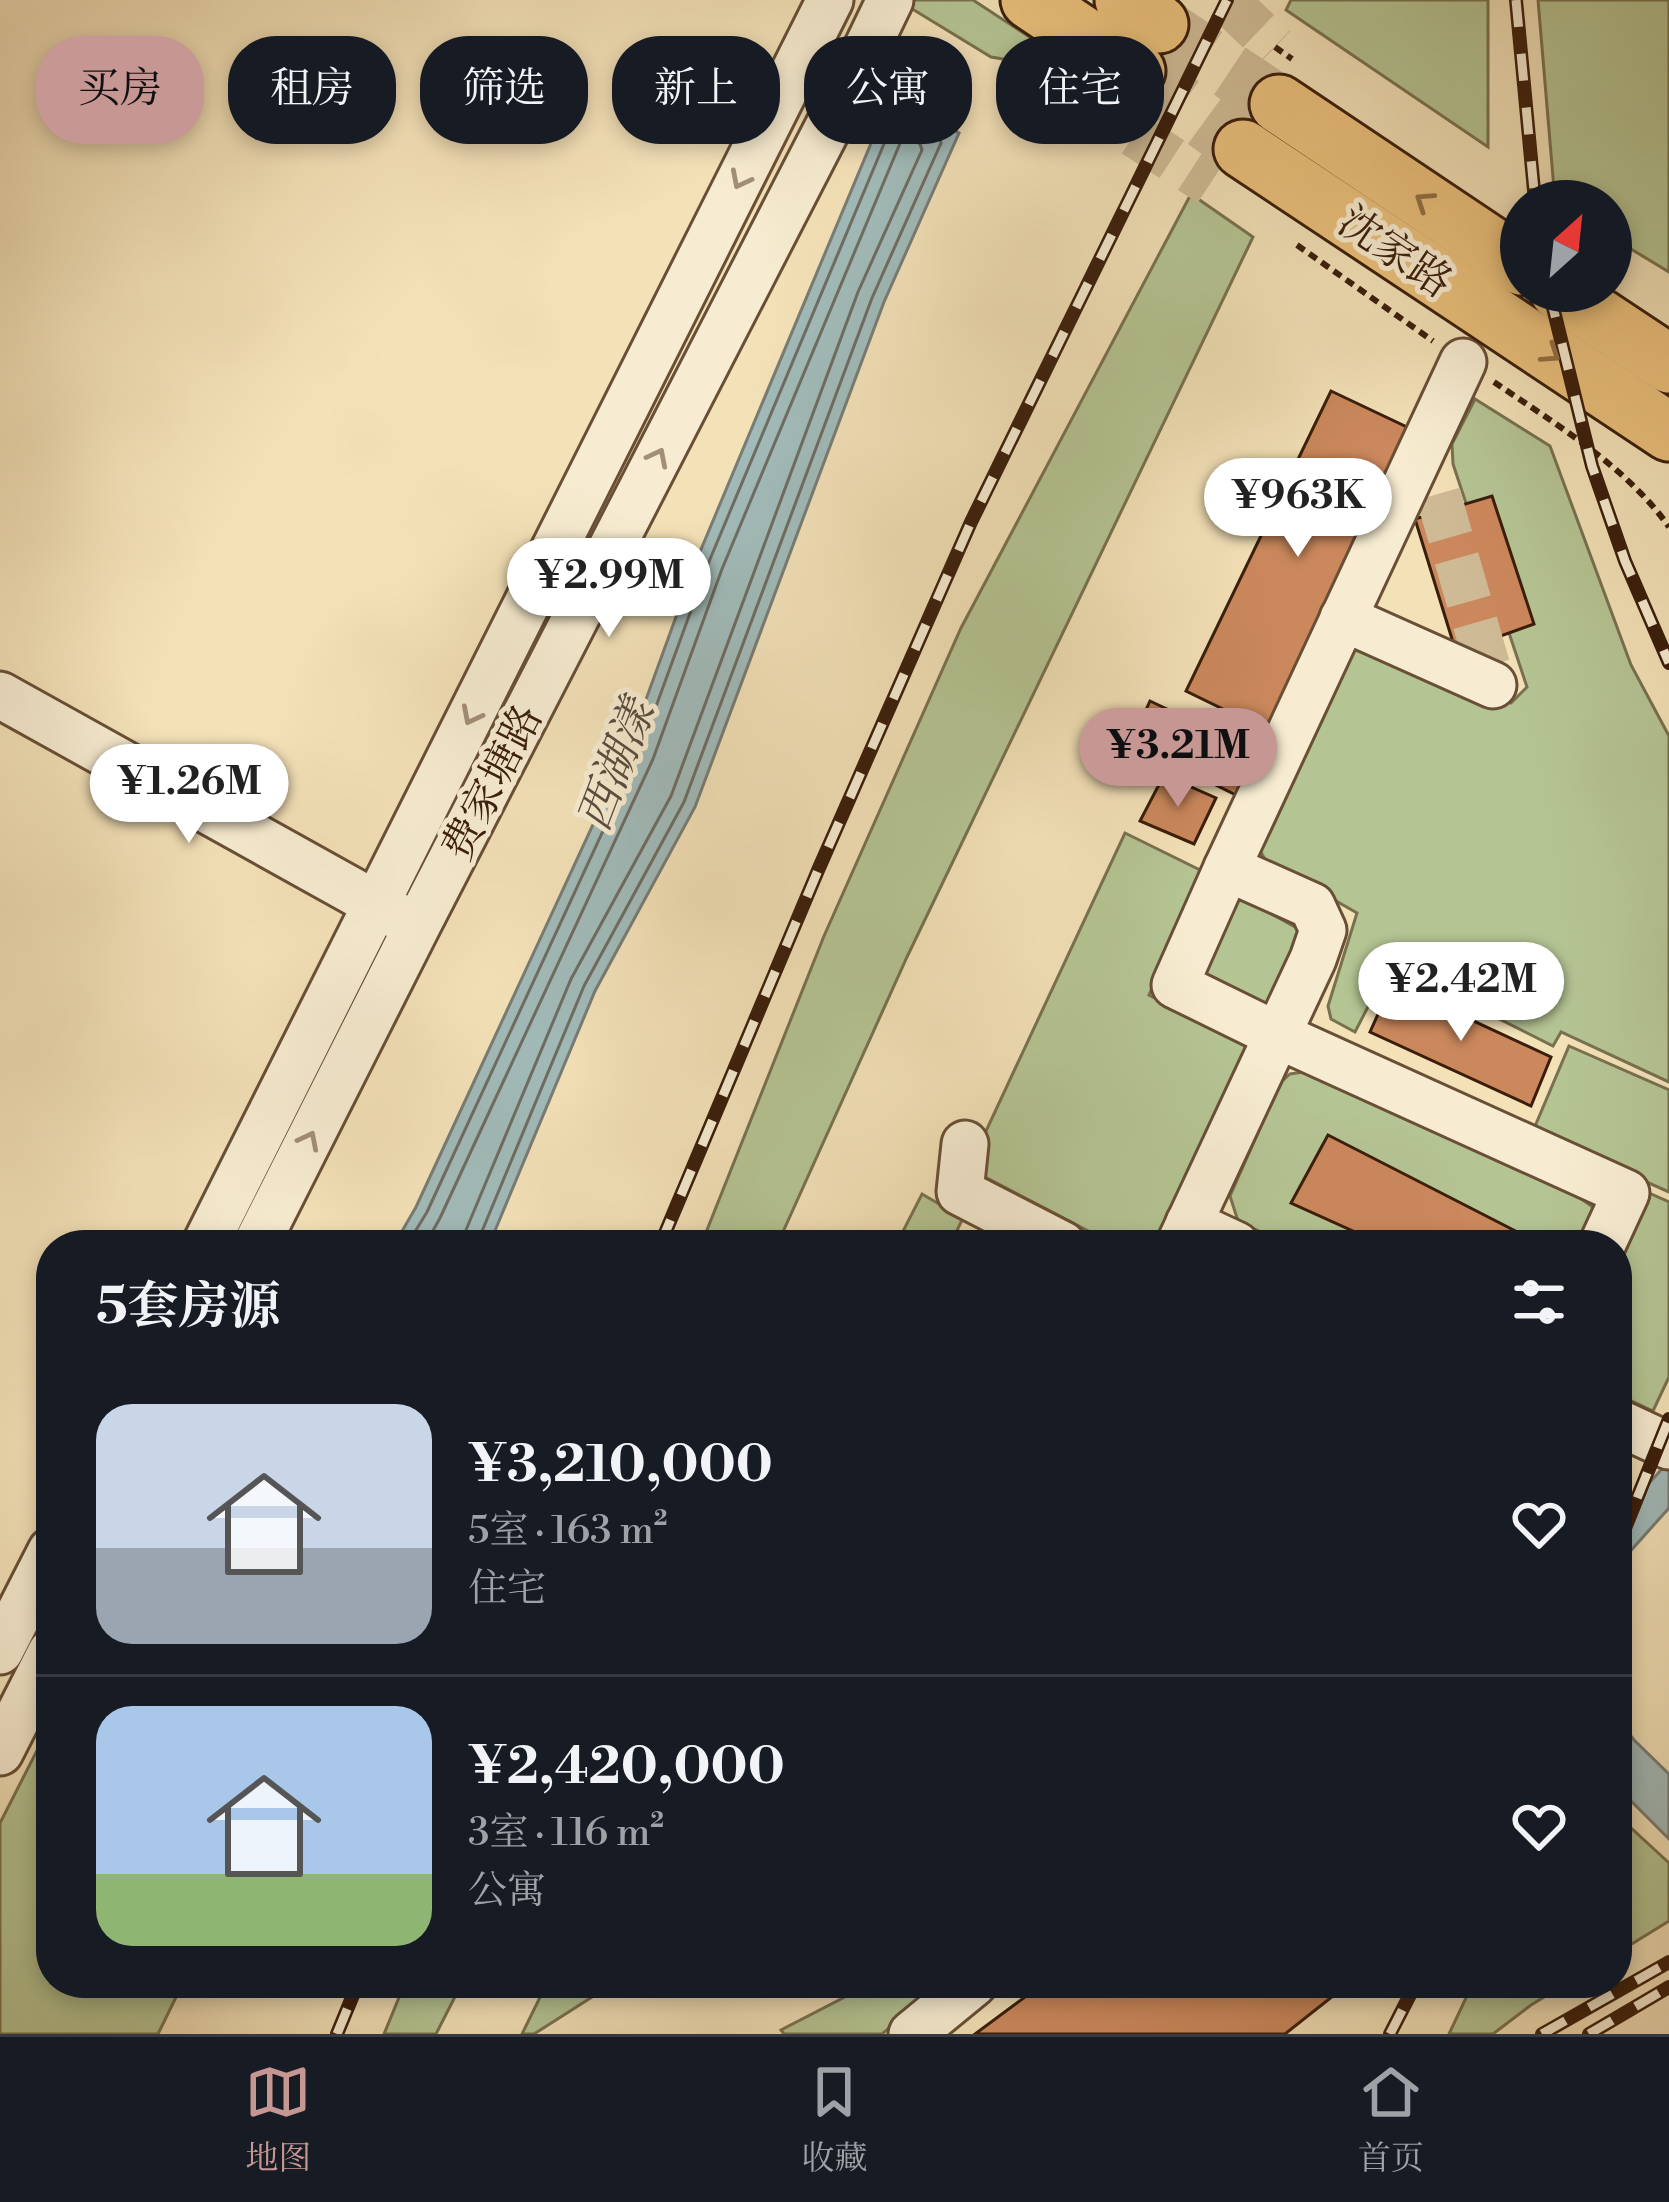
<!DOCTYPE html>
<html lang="zh">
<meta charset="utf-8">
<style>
:root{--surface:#171b24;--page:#20242c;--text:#f1f3f6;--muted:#9ea1a6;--line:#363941;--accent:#c59692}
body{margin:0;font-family:"Libre Bodoni","Noto Serif SC",serif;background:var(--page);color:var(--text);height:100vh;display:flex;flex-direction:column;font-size:45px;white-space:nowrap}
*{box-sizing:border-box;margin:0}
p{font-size:39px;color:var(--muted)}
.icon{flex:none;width:66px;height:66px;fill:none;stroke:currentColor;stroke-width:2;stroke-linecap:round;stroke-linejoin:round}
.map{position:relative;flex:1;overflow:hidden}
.panel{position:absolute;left:36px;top:1230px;width:1596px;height:768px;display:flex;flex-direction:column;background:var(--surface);border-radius:48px;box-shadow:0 6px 18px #0003}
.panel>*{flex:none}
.hud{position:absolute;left:36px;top:36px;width:1599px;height:108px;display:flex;gap:24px}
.needle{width:78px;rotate:27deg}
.controls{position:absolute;left:1500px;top:180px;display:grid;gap:24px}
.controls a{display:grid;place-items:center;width:132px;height:132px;border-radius:50%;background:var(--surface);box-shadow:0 6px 18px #0003;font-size:60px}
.price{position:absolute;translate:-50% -102px;padding:0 27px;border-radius:42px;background:#fff;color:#222;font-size:39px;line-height:78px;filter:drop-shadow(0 3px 6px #0008)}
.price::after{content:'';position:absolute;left:50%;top:72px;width:36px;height:27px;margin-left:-18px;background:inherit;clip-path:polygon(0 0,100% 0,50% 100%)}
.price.current{background:var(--accent);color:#111}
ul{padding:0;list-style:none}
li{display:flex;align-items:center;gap:36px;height:300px;padding:0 60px}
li+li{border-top:3px solid var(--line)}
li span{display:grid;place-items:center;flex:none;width:336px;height:240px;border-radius:36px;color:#555}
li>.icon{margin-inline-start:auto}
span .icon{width:144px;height:144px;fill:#fffc;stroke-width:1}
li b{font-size:51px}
h2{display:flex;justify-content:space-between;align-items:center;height:144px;padding:0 60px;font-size:51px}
.chip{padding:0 42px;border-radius:48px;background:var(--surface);box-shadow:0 6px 18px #0003;font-size:42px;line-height:108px}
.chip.current{background:var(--accent);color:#111}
.dock{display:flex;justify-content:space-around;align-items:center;height:168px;border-top:3px solid var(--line);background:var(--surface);font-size:33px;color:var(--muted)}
.dock a{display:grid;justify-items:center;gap:6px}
.dock .current{color:var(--accent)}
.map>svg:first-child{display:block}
.green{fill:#b5c493;stroke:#78714f;stroke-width:3}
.water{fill:#a1bbba;stroke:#787c74;stroke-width:3}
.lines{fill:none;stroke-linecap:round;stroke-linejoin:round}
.shore{stroke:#6e6c62;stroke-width:3}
.building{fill:#cb885c;stroke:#3a1e0b;stroke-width:3}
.minor-tunnel{stroke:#ceba95;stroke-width:45;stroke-dasharray:45 22;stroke-linecap:butt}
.major-tunnel{stroke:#ceba95;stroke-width:57;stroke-dasharray:57 28;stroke-linecap:butt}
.minor-casing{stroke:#684f36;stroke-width:51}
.major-casing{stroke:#3a1e0b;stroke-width:63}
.path{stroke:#3a1e0b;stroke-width:6;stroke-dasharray:9 6;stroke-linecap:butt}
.minor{stroke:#f7ecd1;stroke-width:45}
.major{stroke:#eac07c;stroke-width:57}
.rail-casing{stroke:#3a1e0b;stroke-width:14}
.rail{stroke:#f7ecd1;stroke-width:9;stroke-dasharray:27;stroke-linecap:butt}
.oneway{stroke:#a28f78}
.oneway2{stroke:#926f44}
.labels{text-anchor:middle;stroke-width:10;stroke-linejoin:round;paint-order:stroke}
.street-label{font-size:42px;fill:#3a1e0b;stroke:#f7ecd1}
.water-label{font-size:45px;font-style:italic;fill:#594d40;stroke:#f7ecd1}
</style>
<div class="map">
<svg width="1669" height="2034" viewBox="0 0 1669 2034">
<rect width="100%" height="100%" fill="#f3e1b8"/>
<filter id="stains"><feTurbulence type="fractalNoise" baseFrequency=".00167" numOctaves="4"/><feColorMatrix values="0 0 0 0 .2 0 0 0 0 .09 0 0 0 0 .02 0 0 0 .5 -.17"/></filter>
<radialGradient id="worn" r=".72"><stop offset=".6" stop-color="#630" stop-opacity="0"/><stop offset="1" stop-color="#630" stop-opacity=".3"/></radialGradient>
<g class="green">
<path d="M912,0H973L1083,72L991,57L909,7Z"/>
<path d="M1291,0H1488V147L1286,10Z"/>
<path d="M1538,0H1669V272L1611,237V201H1555Z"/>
<path d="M1191,194L1253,237L907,957L777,1245H701L824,936L961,628Z"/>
<path d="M1475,399L1550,446L1631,665L1669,736V1082L1561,1032L1553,1046L1390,964L1355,1032L1331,1019L1328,1006L1357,913L1266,861L1255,842L1345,645L1361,644L1511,703L1527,687L1453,464L1452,444Z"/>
<path d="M1125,833L1204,872L1149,995L1248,1045L1154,1245H1115L985,1177L979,1159L986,1131Z"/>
<path d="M1236,894L1304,932L1267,1006L1200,976Z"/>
<path d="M1569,1046L1669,1090V1192L1533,1131Z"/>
<path d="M1311,1071L1579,1197L1594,1208L1582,1245H1288L1238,1221L1230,1196L1280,1083L1290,1074Z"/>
<path d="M1640,1189L1669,1202V1377L1653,1411L1617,1394V1245Z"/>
<path d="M922,1194L963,1218L950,1245H896Z"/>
<path d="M48,1729L51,1730V1983H183L158,2034H0V1823Z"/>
<path d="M1617,1815L1669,1863V1921L1617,1953Z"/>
<path d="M405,1983H462L436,2034H384Z"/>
<path d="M547,1983H614L534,2034H522Z"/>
<path d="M872,1983H944L882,2034H784L781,2030Z"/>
<path d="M1473,1983H1567L1531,2005L1493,2034H1449Z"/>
</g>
<g class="water">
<path d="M890,98L959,133L884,302L695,807L595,991L489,1245H394L416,1207L628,749L697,559Z"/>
<path d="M1669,1461V1508L1617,1566V1519Z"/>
<path d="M1617,1718L1634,1740L1669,1774V1839L1617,1787Z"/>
</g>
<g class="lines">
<g class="shore">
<path d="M407,1245L427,1212L639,753L708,564L894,120L902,117L939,136L941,143L872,298L684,802L584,986L480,1236L479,1245"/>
<path d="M425,1245L440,1218L653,759L722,569L901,141L909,138L920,144L922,150L858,292L671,796L571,979L466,1230L464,1245"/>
</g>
</g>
<g class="building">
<path d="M1331,391L1411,429L1266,730L1186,691Z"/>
<path d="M1492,496L1534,624L1456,652L1415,519Z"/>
<path d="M1150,701L1262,754L1240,797L1131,743Z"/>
<path d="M1164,775L1216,798L1194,844L1140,821Z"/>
<path d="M1392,983L1551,1057L1531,1106L1370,1032Z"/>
<path d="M1328,1135L1531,1239L1529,1245H1384L1291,1203Z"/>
<path d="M1044,1983H1323L1333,1996L1285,2034H975Z"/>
</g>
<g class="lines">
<g class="minor-tunnel">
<path d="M1226,0L1275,47"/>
<path d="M1078,98L1210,184"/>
<path d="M1438,494L1493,685"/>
</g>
<g class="major-tunnel">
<path d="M1159,24L1279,104"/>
<path d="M1136,71L1243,149"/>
</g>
<g class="minor-casing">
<g id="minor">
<path d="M1343,618L1493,685"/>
<path d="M0,695L401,918"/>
<path d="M1227,868L1175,985L1277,1035L1626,1193L1602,1245"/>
<path d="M965,1144L960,1192L1063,1245"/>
<path d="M1189,1223L1236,1245"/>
<path d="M205,1245L830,0"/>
<path d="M256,1245L417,926L842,100L890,0"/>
<path d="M1179,1245L1313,959L1323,930L1312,906L1227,868L1463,362"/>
<path d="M1617,1422L1669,1446"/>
<path d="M0,1651L51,1551"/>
<path d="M0,1752L51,1652"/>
<path d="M912,2034L974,1983"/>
</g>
</g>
<g class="major-casing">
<g id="major">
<path d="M1030,0L1136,71"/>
<path d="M1124,0L1159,24"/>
<path d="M1279,104L1521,266"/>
<path d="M1243,149L1669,432"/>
<path d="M1559,291L1669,364"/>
</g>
</g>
<g class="path">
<path d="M1275,47L1292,59"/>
<path d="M1297,245L1433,341"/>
<path d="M1494,382C1554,423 1627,467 1669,527"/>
</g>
<use href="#minor" class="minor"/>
<use href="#major" class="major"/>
<g class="rail-casing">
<g id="rail">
<path d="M1516,0L1535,201"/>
<path d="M1549,291L1592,466L1625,561L1669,663"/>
<path d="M660,1245L819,868L971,522L1227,0"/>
<path d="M1617,1548L1669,1419"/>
<path d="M337,2034L358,1983"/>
<path d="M1390,2034L1416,1983"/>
<path d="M1542,2034L1669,1962"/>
<path d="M1589,2034L1669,1987"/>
</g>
</g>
<use href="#rail" class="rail"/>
</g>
<defs><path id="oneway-chevron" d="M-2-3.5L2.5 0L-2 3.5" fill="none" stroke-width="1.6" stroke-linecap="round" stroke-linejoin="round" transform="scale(3)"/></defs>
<g class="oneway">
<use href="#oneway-chevron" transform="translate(740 180) rotate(117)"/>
<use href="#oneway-chevron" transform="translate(658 457) rotate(-63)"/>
<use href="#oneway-chevron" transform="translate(471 716) rotate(117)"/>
<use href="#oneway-chevron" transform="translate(309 1140) rotate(-63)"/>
</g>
<g class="oneway2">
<use href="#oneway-chevron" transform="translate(1424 201) rotate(-146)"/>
<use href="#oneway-chevron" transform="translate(1551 354) rotate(34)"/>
</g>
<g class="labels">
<g class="street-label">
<text transform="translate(1396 251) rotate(34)" y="15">沈家路</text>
<text transform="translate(491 782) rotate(-63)" y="15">费家塘路</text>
</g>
<g class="water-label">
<text transform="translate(615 765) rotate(-69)" y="16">西湖漾</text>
</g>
</g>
<rect width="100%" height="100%" filter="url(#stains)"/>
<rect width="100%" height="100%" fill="url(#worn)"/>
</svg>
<div class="controls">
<a><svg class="needle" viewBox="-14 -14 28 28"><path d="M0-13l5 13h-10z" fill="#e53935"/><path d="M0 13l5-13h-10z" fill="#9ea1a6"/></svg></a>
</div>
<b class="price" style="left:1298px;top:560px">¥963K</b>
<b class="price" style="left:609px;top:640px">¥2.99M</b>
<b class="price current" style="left:1178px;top:810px">¥3.21M</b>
<b class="price" style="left:189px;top:846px">¥1.26M</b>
<b class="price" style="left:1461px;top:1044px">¥2.42M</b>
<div class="hud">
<a class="chip current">买房</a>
<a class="chip">租房</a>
<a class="chip">筛选</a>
<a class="chip">新上</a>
<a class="chip">公寓</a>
<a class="chip">住宅</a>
</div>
<section class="panel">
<h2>5套房源<svg class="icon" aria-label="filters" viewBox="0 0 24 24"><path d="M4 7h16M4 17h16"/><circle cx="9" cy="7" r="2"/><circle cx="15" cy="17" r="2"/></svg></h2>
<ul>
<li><span style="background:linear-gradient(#c9d6e8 60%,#9aa5b1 0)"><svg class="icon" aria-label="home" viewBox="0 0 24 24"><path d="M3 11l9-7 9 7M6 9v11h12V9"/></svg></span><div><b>¥3,210,000</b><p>5室 · 163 m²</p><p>住宅</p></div><svg class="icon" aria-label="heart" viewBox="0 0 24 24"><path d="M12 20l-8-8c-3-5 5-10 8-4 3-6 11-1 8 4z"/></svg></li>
<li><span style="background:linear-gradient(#a9c7e8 70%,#8fb573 0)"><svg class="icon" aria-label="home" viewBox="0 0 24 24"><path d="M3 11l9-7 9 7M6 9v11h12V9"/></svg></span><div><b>¥2,420,000</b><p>3室 · 116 m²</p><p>公寓</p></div><svg class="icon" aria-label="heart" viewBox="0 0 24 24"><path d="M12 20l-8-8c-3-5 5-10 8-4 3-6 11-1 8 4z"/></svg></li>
</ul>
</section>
</div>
<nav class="dock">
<a class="current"><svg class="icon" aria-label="map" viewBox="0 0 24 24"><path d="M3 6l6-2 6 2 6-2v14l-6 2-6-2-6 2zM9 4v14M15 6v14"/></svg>地图</a>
<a><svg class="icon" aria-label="saved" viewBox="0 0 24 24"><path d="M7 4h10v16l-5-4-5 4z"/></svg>收藏</a>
<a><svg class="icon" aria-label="home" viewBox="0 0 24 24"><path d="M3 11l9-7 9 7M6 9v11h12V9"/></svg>首页</a>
</nav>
